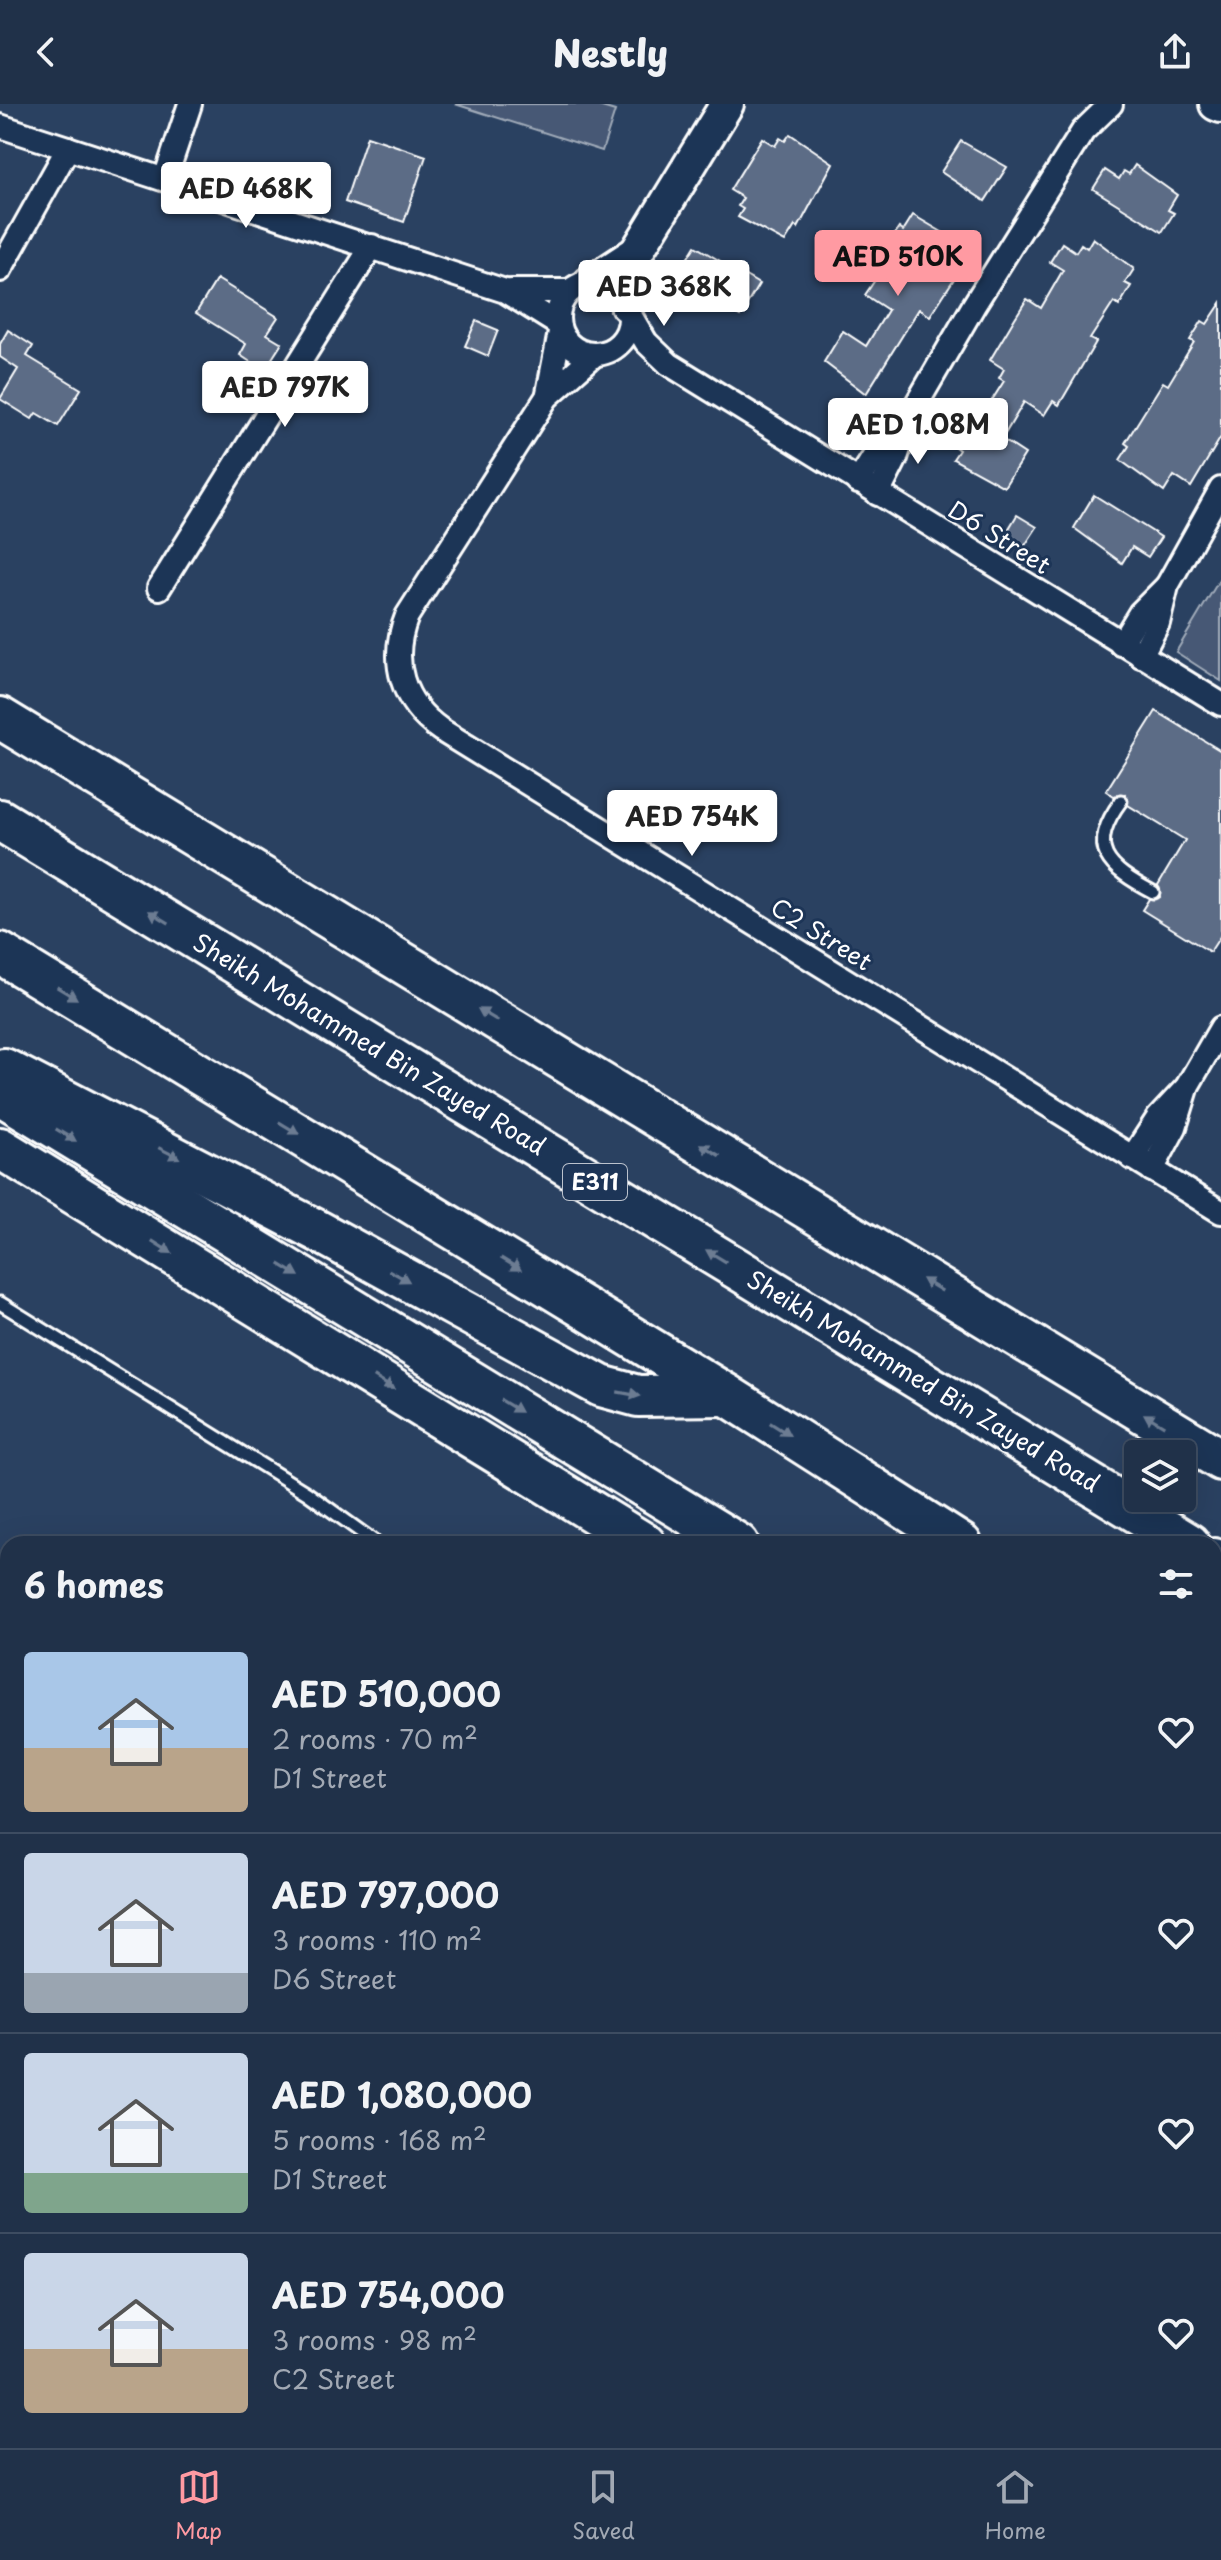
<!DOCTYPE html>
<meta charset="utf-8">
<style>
:root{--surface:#203149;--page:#2d3d53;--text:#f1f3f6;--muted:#a2a9b4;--line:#3d4c61;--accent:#ff9aa2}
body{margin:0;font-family:"Playpen Sans",sans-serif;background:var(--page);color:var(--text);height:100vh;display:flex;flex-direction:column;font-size:30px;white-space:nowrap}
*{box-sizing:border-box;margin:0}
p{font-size:26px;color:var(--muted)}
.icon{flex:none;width:44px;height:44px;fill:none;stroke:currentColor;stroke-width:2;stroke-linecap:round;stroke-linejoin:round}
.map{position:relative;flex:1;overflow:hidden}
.details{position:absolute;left:0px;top:1432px;width:1222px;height:912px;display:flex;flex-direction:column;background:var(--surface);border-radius:24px 24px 0 0;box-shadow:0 8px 32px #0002,0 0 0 2px var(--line)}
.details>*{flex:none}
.tools{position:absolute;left:1124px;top:1336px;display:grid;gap:16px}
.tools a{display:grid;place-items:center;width:72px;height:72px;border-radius:8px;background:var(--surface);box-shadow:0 8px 32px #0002,0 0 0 2px var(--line);font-size:40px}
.price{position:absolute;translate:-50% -68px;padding:0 18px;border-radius:8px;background:#fff;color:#222;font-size:26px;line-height:52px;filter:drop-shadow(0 2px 4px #0008)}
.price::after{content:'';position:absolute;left:50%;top:48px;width:24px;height:18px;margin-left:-12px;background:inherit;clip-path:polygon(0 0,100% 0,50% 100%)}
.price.selected{background:var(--accent);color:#111}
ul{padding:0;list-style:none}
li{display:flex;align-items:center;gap:24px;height:200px;padding:0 24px}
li+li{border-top:2px solid var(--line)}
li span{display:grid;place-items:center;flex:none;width:224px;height:160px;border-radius:8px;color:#555}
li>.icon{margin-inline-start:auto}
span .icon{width:96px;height:96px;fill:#fffc;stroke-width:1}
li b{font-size:34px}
h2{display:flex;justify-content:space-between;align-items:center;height:96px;padding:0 24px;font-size:34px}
header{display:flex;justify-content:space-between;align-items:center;height:104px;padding:0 24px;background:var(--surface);font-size:36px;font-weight:800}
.menu{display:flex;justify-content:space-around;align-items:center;height:112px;border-top:2px solid var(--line);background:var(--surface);font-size:22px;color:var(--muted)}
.menu a{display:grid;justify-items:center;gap:4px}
.menu .selected{color:var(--accent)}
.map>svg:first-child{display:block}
.green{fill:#465975;stroke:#a2acba;stroke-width:2}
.building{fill:#5b6c86;stroke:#fff;stroke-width:2}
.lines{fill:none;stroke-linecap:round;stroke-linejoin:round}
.lane-casing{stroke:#fff;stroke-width:17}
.street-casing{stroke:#fff;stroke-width:28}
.secondary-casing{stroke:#fff;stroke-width:38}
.highway-casing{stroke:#fff;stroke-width:46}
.lane{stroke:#1d3557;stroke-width:11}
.street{stroke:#1d3557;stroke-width:22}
.secondary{stroke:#1d3557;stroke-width:32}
.highway{stroke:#1d3557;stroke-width:40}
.oneway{fill:#6c7c92}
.labels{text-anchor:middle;stroke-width:6;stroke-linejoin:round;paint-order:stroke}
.shield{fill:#1d3557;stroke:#bbc2cd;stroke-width:2}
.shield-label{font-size:22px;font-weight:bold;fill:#fff}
.street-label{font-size:24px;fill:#fff;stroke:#1d3557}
</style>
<header><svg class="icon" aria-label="back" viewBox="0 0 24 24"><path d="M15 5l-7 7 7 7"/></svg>Nestly<svg class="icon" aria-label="share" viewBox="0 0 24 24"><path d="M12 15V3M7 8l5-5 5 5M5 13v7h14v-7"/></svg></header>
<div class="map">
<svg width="1221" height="2344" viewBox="0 0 1221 2344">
<rect width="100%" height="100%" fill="#2a4161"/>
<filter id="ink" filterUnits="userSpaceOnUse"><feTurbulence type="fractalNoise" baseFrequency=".0125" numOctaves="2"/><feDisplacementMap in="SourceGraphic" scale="16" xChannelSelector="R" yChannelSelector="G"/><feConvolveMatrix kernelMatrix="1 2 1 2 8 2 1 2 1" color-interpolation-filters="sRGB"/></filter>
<g filter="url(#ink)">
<g class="green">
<path d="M455,0H592L615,7L602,47Z"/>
<path d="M1221,473V577L1176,548Z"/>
</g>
<g class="building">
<path d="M790,30L833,59L798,124L795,122L785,138L738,113L743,105L738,102L743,94L730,86L762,34L775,42L780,34L785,37Z"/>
<path d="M367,32L426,52L404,118L345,98Z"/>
<path d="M961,37L1007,63L985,97L941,68Z"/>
<path d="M1135,61L1177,91L1168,106L1174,109L1162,128L1093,85L1105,66L1119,75L1124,67L1129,70Z"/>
<path d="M913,111L959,138L948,156L961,164L930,212L919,205L866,290L824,258L843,227L866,242L888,206L865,191L875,176L867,171L899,124L903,127Z"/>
<path d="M1093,134L1134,165L1125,179L1131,182L1119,202L1114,198L1090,235L1096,238L1059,301L1053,297L1044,311L1024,298L1002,335L1025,350L1004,383L953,355L959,346L954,342L959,334L945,325L956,306L977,320L1004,277L999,274L1004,265L990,256L1015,214L1027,195L1041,204L1063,166L1050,158L1062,139L1076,148L1081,140L1087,144Z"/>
<path d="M695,142L759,180L740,212L693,188L698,180L693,177L697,169L684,160Z"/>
<path d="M217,175L278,213L267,230L282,239L264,267L240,251L246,240L196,209Z"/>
<path d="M1221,199V333L1191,383L1174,372L1164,388L1120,356L1129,342L1125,339L1163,278L1168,281L1194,238L1190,236L1202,217L1207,220Z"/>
<path d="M476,217L498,226L488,252L465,242Z"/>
<path d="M8,226L33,242L27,252L81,285L58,322L36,309L32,315L0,295L18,265L0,253V240Z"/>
<path d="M1094,391L1161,433L1148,453L1132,443L1122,459L1074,424Z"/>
<path d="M1017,411L1037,423L1024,443L1005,431Z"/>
<path d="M1156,607L1221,647V831L1210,848L1142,806L1149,795L1160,793L1158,781L1185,736L1128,701L1125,690L1114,692L1106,687Z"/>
</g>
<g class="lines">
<g class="lane-casing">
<g id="lane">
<path d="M1121,697C1085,745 1108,764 1153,788"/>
<path d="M0,1199L307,1389L378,1440"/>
<path d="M0,2032L8,2038"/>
<path d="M0,2251L8,2256"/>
<path d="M134,2336L147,2344"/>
<path d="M335,2344L339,2336"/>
</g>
</g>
<g class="street-casing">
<g id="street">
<path d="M0,22L505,187L558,220"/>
<path d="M165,75L190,0"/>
<path d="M0,166L68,44"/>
<circle cx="594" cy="214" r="36"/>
<path d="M511,187H570"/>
<path d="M630,211L646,238L669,260L1221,600"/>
<path d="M594,251L547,293L407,512C389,557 402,599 441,626L1221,1108"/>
<path d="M548,289L560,228"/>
<path d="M858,378L879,345L905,317"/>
<path d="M878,390L896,354L909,313L974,201L1083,27L1111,0"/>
<path d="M159,484L372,142"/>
<path d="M1121,540L1140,509L1166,483"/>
<path d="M1141,552L1158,519L1167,482L1221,385"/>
<path d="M1132,1054L1158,1014L1185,985"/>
<path d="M1152,1066L1175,1023L1188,981L1221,924"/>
<path d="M767,2336L773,2344"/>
</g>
</g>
<g class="secondary-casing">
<g id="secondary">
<path d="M1216,0L1221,2"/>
<path d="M590,179L636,149"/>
<path d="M627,201L628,174L636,149L727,0"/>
<path d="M1214,1777L1221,1781"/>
<path d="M579,2344L583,2336"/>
<path d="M651,2344L655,2336"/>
</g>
</g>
<g class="highway-casing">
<g id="highway">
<path d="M0,614L1221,1356"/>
<path d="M0,716L1189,1440"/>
<path d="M0,849L727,1291L961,1440"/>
<path d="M4,965L318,1127L601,1282L638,1292L727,1291"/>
<path d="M0,990L738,1440"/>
<path d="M0,1044L645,1440"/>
<path d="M1214,1455L1221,1459"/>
<path d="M1214,1600L1221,1605"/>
<path d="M1214,1733L1221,1737"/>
</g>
</g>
<use href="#lane" class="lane"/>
<use href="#street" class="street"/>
<use href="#secondary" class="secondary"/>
<use href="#highway" class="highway"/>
</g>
<defs><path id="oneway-solid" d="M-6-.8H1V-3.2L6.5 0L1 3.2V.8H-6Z" transform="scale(2)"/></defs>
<g class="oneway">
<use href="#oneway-solid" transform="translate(159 813) rotate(-149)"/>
<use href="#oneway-solid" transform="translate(67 889) rotate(31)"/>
<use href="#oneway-solid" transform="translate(488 911) rotate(-149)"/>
<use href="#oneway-solid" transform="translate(289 1024) rotate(31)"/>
<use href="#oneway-solid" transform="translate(66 1031) rotate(31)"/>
<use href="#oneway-solid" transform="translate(710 1046) rotate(-149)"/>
<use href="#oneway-solid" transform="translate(169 1049) rotate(27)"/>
<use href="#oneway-solid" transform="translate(162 1143) rotate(32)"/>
<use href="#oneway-solid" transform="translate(716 1152) rotate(-149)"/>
<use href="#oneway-solid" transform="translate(511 1160) rotate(31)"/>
<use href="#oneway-solid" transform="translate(289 1166) rotate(31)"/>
<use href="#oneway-solid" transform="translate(399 1172) rotate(29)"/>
<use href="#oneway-solid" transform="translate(932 1181) rotate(-149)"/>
<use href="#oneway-solid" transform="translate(384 1279) rotate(32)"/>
<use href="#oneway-solid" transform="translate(629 1290) rotate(10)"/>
<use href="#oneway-solid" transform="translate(511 1302) rotate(31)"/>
<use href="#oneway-solid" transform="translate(1154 1316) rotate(-149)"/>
<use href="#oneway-solid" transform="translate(780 1325) rotate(32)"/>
</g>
</g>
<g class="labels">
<rect class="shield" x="563" y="1060" width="64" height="36" rx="6"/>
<g class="shield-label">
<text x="595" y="1086">E311</text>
</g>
<g class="street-label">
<text transform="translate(999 434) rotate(32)" y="8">D6 Street</text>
<text transform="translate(821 831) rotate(32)" y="8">C2 Street</text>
<text transform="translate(369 941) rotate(31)" y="8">Sheikh Mohammed Bin Zayed Road</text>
<text transform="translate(923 1278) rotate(31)" y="8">Sheikh Mohammed Bin Zayed Road</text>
</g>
</g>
</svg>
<div class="tools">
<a><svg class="icon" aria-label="layers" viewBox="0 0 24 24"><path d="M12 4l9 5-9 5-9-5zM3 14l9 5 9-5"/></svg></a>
</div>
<b class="price" style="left:246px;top:126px">AED 468K</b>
<b class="price selected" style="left:898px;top:194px">AED 510K</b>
<b class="price" style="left:664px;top:224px">AED 368K</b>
<b class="price" style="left:285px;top:325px">AED 797K</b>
<b class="price" style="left:918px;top:362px">AED 1.08M</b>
<b class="price" style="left:692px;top:754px">AED 754K</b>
<section class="details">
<h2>6 homes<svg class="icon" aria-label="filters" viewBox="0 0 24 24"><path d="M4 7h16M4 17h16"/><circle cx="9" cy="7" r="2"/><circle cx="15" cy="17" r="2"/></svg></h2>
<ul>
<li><span style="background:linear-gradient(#a9c7e8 60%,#b9a48a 0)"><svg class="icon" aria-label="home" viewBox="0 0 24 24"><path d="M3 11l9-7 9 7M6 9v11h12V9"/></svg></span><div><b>AED 510,000</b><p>2 rooms · 70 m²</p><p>D1 Street</p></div><svg class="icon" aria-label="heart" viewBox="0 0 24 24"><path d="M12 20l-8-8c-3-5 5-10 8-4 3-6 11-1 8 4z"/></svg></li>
<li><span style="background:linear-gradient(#c9d6e8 75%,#9aa5b1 0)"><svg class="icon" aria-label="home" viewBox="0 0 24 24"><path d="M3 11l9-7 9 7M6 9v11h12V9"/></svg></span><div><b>AED 797,000</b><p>3 rooms · 110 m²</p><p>D6 Street</p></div><svg class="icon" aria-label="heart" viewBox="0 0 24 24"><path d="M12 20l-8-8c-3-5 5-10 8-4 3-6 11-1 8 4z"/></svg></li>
<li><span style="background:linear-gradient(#c9d6e8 75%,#7fa58c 0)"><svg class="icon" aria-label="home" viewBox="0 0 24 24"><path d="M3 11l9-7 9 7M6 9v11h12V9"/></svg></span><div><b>AED 1,080,000</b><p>5 rooms · 168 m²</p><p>D1 Street</p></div><svg class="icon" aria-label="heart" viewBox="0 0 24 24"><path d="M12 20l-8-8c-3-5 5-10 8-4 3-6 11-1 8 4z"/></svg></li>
<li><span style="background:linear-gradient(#c9d6e8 60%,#b9a48a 0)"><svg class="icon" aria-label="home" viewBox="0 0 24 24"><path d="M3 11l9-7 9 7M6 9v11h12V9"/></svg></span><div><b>AED 754,000</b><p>3 rooms · 98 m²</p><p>C2 Street</p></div><svg class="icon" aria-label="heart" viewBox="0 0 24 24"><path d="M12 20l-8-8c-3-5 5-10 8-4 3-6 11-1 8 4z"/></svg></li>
</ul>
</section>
</div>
<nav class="menu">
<a class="selected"><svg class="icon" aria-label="map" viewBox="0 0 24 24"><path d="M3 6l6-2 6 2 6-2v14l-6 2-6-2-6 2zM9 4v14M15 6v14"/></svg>Map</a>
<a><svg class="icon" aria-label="saved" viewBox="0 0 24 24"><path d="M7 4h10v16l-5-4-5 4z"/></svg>Saved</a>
<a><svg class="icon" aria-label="home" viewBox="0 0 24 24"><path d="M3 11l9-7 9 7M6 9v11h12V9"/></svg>Home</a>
</nav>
